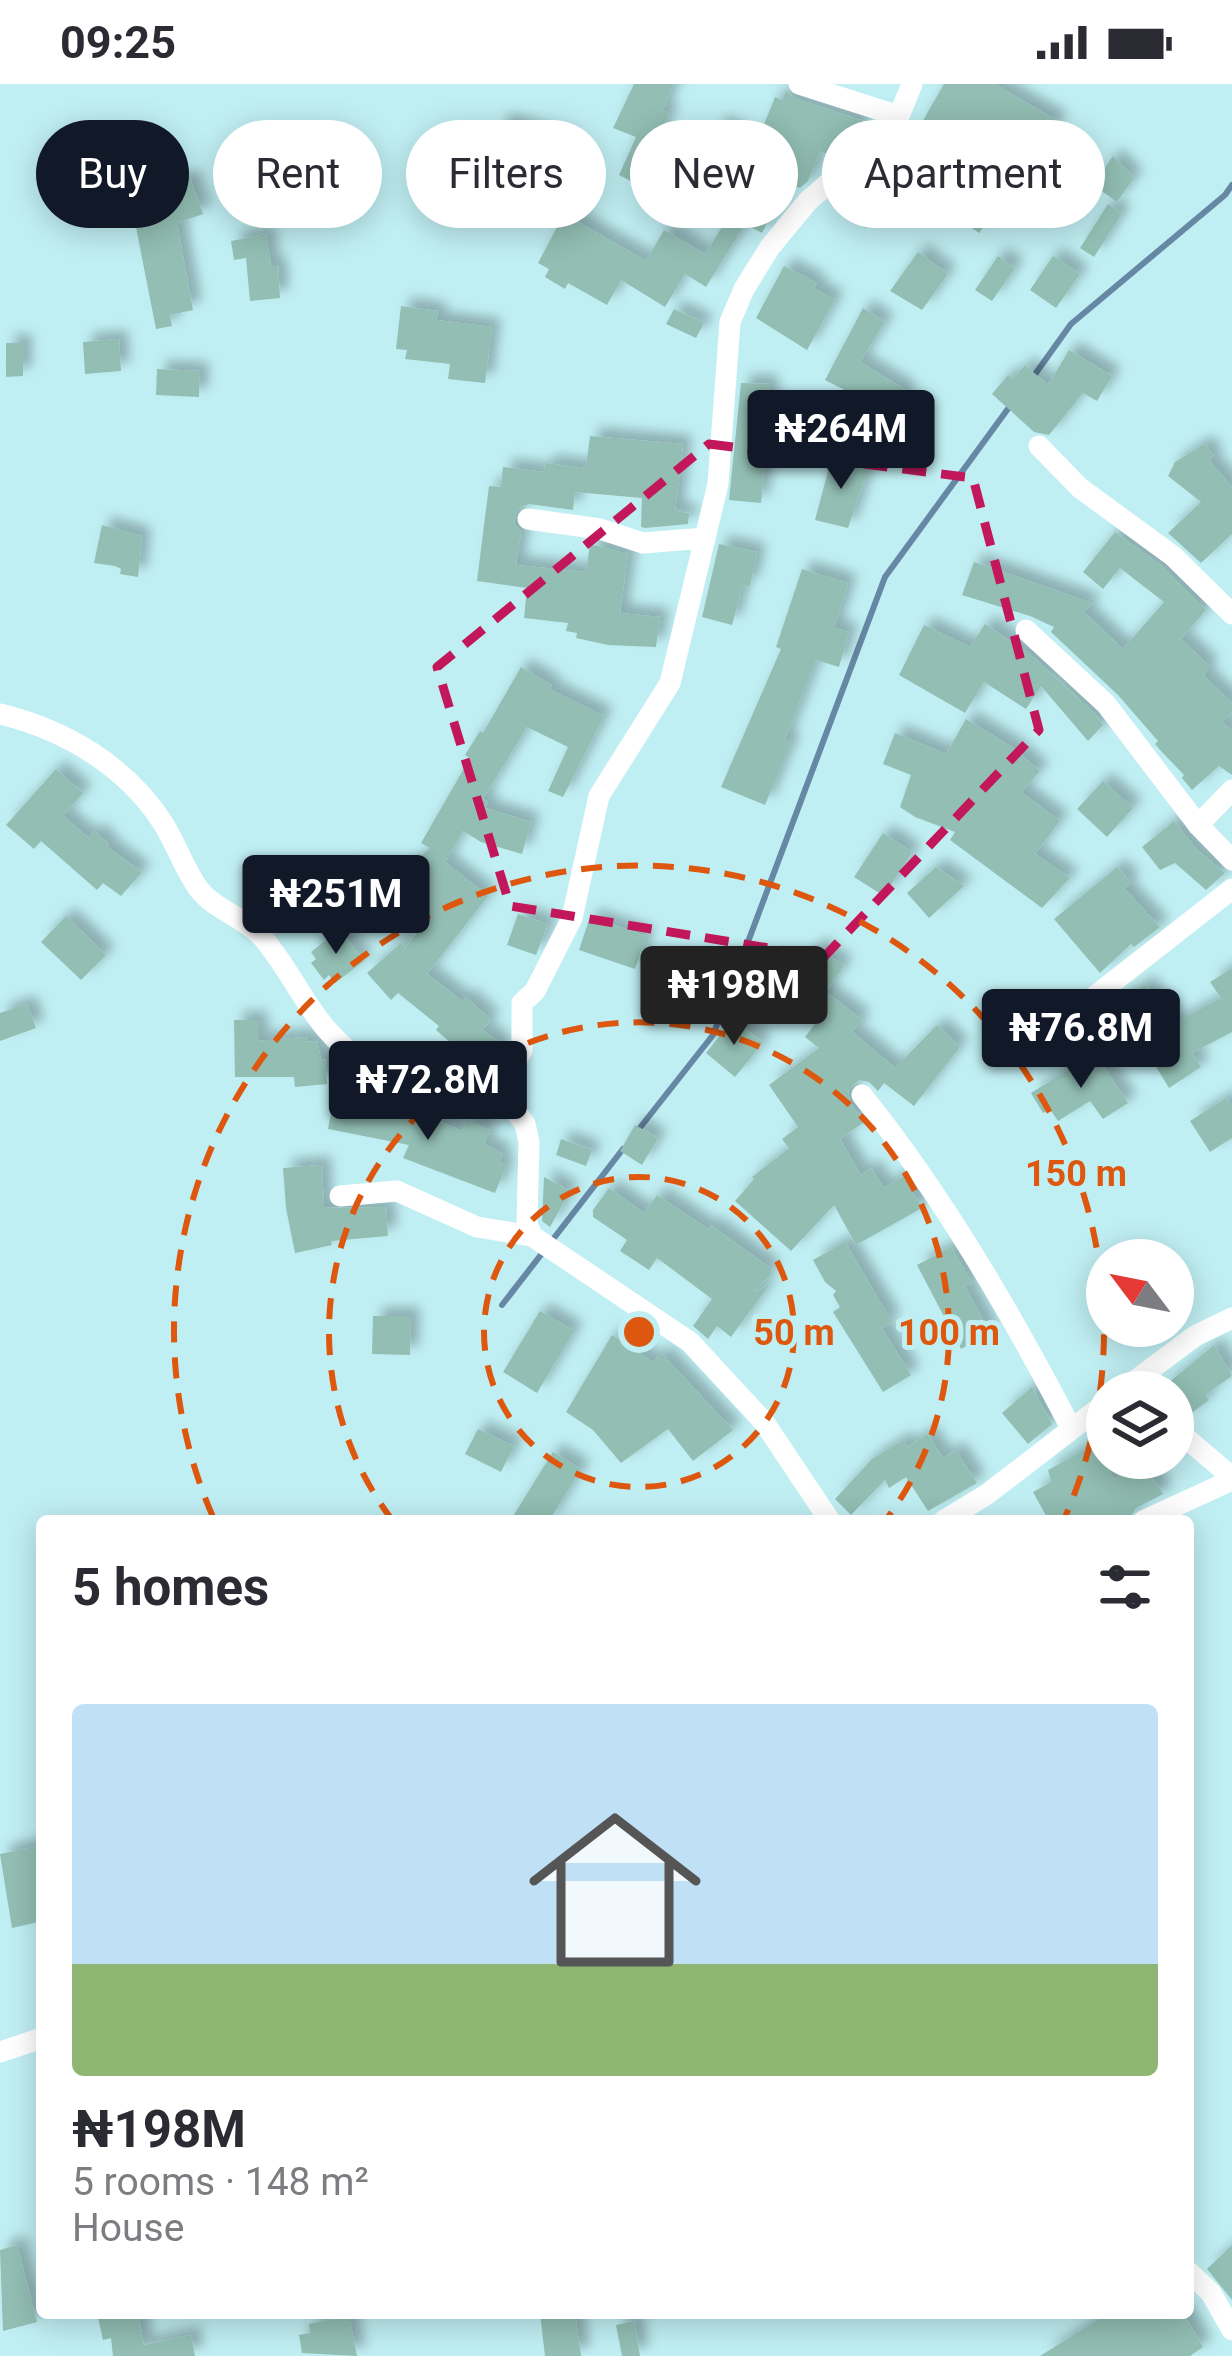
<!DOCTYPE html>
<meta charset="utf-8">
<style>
:root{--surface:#fff;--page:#f7f7f7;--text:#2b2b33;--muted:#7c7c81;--accent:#111827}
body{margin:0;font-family:Roboto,sans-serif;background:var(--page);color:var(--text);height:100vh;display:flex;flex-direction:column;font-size:45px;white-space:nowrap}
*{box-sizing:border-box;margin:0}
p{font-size:39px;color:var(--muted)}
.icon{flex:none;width:66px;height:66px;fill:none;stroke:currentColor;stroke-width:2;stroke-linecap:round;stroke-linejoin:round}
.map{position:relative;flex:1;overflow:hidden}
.sheet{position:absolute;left:36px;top:1431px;width:1158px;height:804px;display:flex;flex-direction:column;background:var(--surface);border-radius:12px;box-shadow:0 6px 30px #0003}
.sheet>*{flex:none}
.banner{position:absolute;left:36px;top:36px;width:1161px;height:108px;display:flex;gap:24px}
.needle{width:78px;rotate:302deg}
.fabs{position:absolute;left:1086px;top:1155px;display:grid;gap:24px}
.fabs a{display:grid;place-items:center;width:108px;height:108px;border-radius:50%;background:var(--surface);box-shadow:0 6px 30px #0003;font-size:60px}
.price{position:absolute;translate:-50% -102px;padding:0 27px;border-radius:12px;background:var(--accent);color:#fff;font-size:39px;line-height:78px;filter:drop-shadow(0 3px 6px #0008)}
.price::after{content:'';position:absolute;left:50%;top:72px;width:36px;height:27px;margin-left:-18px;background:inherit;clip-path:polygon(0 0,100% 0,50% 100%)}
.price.current{background:#222;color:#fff}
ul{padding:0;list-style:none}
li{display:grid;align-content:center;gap:24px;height:636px;padding:0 36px}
li span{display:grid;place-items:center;height:372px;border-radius:12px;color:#555}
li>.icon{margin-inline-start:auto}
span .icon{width:216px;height:216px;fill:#fffc;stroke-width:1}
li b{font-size:51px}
h2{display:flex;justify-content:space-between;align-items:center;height:144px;padding:0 36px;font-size:51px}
.pill{padding:0 42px;border-radius:54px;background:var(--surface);box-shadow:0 6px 30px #0003;font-size:42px;line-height:108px}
.pill.current{background:var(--accent);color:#fff}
.status{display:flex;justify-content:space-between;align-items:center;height:84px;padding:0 60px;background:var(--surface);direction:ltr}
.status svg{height:33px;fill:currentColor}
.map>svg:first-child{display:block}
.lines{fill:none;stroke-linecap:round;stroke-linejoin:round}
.stream{stroke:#6688a4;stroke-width:6}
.building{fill:#92beb3;filter:url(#shadow)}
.street{stroke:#fff;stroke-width:21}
.marked{fill:none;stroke:#c2185b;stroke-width:9;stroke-dasharray:24 15;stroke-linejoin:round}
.ring{fill:none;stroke:#de570e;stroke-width:6;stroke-dasharray:21 15}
.centre{fill:#de570e;stroke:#c0eff3;stroke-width:6}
.ring-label{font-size:36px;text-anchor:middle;font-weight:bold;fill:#de570e;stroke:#c0eff3;stroke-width:10;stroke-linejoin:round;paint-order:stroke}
</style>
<div class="status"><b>09:25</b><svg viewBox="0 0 49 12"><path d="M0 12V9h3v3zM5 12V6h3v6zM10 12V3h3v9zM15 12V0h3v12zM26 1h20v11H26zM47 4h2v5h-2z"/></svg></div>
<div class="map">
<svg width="1232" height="2272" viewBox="0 0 1232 2272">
<defs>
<filter id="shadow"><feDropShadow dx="9" dy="-9" stdDeviation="6" flood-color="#0004"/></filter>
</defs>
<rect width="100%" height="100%" fill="#c0eff3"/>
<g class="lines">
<g class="stream">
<path d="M1033,293L1071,240L1225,111L1232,101"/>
<path d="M635,1050L713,951L885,493L1010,322"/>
<path d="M502,1221L623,1065"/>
</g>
</g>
<g class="building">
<path d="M634,0H673L663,27L669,29L654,65L697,84L680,122L619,91L636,53L613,44Z"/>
<path d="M944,0H994L1058,37L1039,68L999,42L968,94L1002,118L979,149L936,119L934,124L910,113L923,84L936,90L950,58L921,40Z"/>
<path d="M786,7L794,14L864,37L855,56L835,74L820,67L808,97L800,104L788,99L762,149L745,140L706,203L685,190L665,223L621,196L607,221L568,199L565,205L545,193L549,185L538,179L564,130L646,177L664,146L705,170L729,132L750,85L707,66L718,41L757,58L775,13L782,16Z"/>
<path d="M501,38L565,56L555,90L491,72Z"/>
<path d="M1113,72L1134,94L1117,118L1093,101Z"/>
<path d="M190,94L203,130L177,139L193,226L170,231L172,242L156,245L131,118L168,110L166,102Z"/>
<path d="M855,96L884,116L866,144L836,124Z"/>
<path d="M428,111L459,114L456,134L425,130Z"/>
<path d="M1108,120L1122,130L1094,173L1080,164Z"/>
<path d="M266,150L271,182H278L280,214L250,217L246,174L234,176L231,157Z"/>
<path d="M918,168L948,190L922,226L890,207Z"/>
<path d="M998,172L1015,184L992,217L975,206Z"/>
<path d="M1053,172L1080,190L1056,224L1030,206Z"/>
<path d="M784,182L817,199L814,204L835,216L807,266L756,234Z"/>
<path d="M401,222L438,227L436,236L492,243L485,299L448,295L450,280L405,275L407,266L396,265Z"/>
<path d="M863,224L885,238L860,278L909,308L891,337L870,323L872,320L825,296Z"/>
<path d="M674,225L704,239L696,254L666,240Z"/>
<path d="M119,255L121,287L85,290L83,258Z"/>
<path d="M6,259H23V292L6,293Z"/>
<path d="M1069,266L1112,292L1097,317L1083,309L1049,351L1034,348L992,310L1008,291L1013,295L1025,281L1048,301Z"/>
<path d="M157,285L200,287L199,313L156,311Z"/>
<path d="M741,299L770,300L768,332L814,338L799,381L765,376L761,419L729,416Z"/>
<path d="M590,352L683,360L675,427L689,429L688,440L645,444L641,443L642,414L575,408L573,426L529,420L517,425L514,440L521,448L516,481L586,488L590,460L628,470L620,529L660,533L656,563L608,561L576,554L577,549L566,547L568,539L524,534L527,504L477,497L489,402L501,403L503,383L544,388L545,379L586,384Z"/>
<path d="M1204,360L1214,372L1209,376L1232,403V450L1201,479L1168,449L1201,418L1168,392L1175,378Z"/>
<path d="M832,372L869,382L848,444L815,436Z"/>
<path d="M102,441L142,452L138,493L120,490L121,485L115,482L94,479Z"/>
<path d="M1115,448L1163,483L1206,526L1181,555L1209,582L1204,592L1232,619V628L1222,638L1232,647V691L1219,682L1192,706L1182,694L1184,691L1161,667L1155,660L1158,657L1118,611L1051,548L1054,543L1030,532L962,511L974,478L1015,492L1092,519L1084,528L1123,565L1164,518L1120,484L1103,505L1083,488Z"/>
<path d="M719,460L757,468L750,502L743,501L732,541L702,533Z"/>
<path d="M802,485L848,499L834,544L849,548L839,583L816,576L785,655L791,658L765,721L721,703L781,565L776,563Z"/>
<path d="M985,540L1031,571L1095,630L1103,641L1088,657L1041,602L1026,625L984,598L965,629L899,591L924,541L970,563Z"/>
<path d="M521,583L552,601L549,605L604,632L563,713L548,707L568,663L527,643L483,715L488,718L485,724L531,738L522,770L481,758L463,747L445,778L488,812L427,890L462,917L466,913L491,936L482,946L503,960L487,982L476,981L436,946L439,942L398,909L391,916L367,889L401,859L405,864L427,837L392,797L430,764L421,759L470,674L465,671L480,647L483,649Z"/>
<path d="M966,635L1012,663L1040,687L1021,708L1060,737L1035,770L1070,794L1042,824L950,756L955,748L915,733L900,723L911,691L883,680L895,649L946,670Z"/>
<path d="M56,685L83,709L63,732L89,754L94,747L109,760L106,762L142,788L121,812L103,799L97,806L41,757L34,765L6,741Z"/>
<path d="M1103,697L1133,724L1107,753L1077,725Z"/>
<path d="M1174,737L1197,766L1225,789L1206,806L1175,779L1160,786L1142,763Z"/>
<path d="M883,749L912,768L884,812L854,793Z"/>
<path d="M936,783L964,802L929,834L907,809Z"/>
<path d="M1117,783L1131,798L1124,804L1160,843L1134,863L1131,860L1100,889L1054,835Z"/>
<path d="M349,786L364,818L332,834L316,803Z"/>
<path d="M518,830L548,840L536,871L507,861Z"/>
<path d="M66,832L106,871L81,896L41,858Z"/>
<path d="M590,833L646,852L635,885L579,866Z"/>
<path d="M340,845L364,877L335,899L329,891L324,896L311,879L316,875L311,868Z"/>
<path d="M816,862L844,882L826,908L862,936L852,948L895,984L937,941L960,963L914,1022L884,999L878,1007L869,998L859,996L848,1006L850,1019L864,1038L840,1055L861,1091L871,1084L884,1104L904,1092L922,1124L856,1161L834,1121L791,1167L735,1117L754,1095L752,1093L789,1064L782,1055L798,1043L769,1001L819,964L805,953L815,940L779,914Z"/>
<path d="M1232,884V948L1192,969L1201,983L1169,1004L1117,919L1146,900L1172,940L1221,914L1210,898Z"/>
<path d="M27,920L36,944L0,957V929Z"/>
<path d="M733,935L763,959L735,993L706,969Z"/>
<path d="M234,936H259V957L306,953L307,958L317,957L321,976L325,975L327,1000L295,1003L294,993H235Z"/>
<path d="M1092,971L1100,983L1103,981L1128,1019L1103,1035L1090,1017L1058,1037L1050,1025L1043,1029L1031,1009Z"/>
<path d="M1226,1014L1232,1022V1054L1210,1068L1190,1037Z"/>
<path d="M333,1018L420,1034L422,1030L462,1047L467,1037L490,1046L484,1060L503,1070L499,1079L506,1082L495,1109L403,1074L409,1061L328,1045Z"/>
<path d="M635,1041L658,1054L642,1081L620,1067Z"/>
<path d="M561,1055L592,1066L586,1082L556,1071Z"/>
<path d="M322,1081L324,1124L386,1123L388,1152L331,1157L332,1161L295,1169L286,1124L283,1084Z"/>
<path d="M544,1093L570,1107L550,1143L542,1137Z"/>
<path d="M609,1104L644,1129L657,1111L708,1145L711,1141L770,1184V1191L753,1209L770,1200L731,1253L717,1242L708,1255L693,1242L712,1215L657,1174L649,1186L620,1167L627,1156L593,1133V1126Z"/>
<path d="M845,1158L892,1238L882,1244L911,1291L883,1308L833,1228L840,1223L833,1211L836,1207L825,1198L813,1176Z"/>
<path d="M951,1163L972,1199L965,1202L990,1249L961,1265L917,1181Z"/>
<path d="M540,1227L574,1247L537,1309L503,1288Z"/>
<path d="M373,1232H411L410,1271L372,1270Z"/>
<path d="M612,1251L653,1278L662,1270L733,1346L693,1377L668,1345L621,1379L593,1346L566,1328Z"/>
<path d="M1214,1261L1232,1292L1205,1311L1209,1316L1185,1334L1173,1318V1308L1162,1304Z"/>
<path d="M1032,1303L1052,1340L1028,1360L1002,1329Z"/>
<path d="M478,1345L514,1362L501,1388L465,1370Z"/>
<path d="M928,1350L943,1374L956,1366L977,1399L928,1427L906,1393L889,1404L885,1396L851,1431L835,1415L872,1375L903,1356L907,1363Z"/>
<path d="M1094,1361L1114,1396L1131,1385L1134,1391L1146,1383L1163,1410L1136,1424L1128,1437H1049L1033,1408L1051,1398L1048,1386Z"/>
<path d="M553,1368L581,1385L549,1437H510Z"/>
<path d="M42,1761V1837L12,1844L0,1770Z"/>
<path d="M17,2161L37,2238L3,2247L0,2166Z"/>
<path d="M1232,2161V2216L1207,2185Z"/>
<path d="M97,2229H138L144,2261L191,2251L195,2272H113L111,2254L103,2256Z"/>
<path d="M540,2229H575L581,2272H545Z"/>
<path d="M1108,2229H1183L1203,2263L1190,2272H1040Z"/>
<path d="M349,2232L357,2272L302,2269L299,2251L310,2249L309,2240Z"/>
<path d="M634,2237L640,2272H622L616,2241Z"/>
</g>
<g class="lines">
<g class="street">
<path d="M799,0L899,32"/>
<path d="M1039,362L1080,404L1173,472L1232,530"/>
<path d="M528,435L600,445L643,459L705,454"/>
<path d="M1026,546L1106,620L1198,741L1232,776"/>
<path d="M0,630C66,646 126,682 163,739C176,760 184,784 198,804C214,826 245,833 263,854C299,896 315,951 367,979C402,998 454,993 493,997"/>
<path d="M1198,741L1232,706"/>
<path d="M1090,916L1232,805"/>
<path d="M862,1011C943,1112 1011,1229 1071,1344"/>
<path d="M340,1112L397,1107L477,1143L532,1152"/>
<path d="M1120,1308L1195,1252L1232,1234"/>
<path d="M1173,1343L1232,1393"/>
<path d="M830,1437L764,1338L690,1258L532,1152L527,1140L529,1058L525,1040L493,997L504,998L522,966V919L535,907L572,834L599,712L670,599L718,400L730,238L744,205L770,163L808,117L868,65L899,32L912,0"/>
<path d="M943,1437L986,1411L1107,1318"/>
<path d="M1143,1437L1232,1396"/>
<path d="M0,1968L42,1954"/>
<path d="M1188,2187L1211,2209L1232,2246"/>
</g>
</g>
<path class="marked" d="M709,360L973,394L1039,646L824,873L510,822L437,583Z"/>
<g class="ring">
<circle cx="639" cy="1248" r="155"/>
<path d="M393 1437A310 310 0 1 1 885 1437"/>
<path d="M213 1433A465 465 0 1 1 1065 1433"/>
</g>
<circle cx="639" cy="1248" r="18" class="centre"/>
<g class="ring-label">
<text x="1076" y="1102">150 m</text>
<text x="794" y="1261">50 m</text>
<text x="949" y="1261">100 m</text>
</g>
</svg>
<div class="fabs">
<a><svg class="needle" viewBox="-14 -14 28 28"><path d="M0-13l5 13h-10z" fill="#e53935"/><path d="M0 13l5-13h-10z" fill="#7c7c81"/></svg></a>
<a><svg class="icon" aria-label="layers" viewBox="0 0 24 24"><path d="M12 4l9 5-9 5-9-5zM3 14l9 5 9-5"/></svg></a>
</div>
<b class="price" style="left:841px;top:408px">₦264M</b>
<b class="price" style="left:336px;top:873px">₦251M</b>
<b class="price current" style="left:734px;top:964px">₦198M</b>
<b class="price" style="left:1081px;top:1007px">₦76.8M</b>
<b class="price" style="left:428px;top:1059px">₦72.8M</b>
<div class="banner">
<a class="pill current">Buy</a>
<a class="pill">Rent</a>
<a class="pill">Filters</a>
<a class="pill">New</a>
<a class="pill">Apartment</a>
</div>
<section class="sheet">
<h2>5 homes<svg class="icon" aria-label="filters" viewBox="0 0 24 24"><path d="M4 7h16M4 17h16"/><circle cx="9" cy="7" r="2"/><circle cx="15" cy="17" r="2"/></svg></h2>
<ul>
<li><span style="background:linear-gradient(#bfe0f5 70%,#8fb573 0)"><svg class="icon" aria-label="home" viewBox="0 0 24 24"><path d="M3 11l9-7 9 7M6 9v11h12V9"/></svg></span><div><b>₦198M</b><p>5 rooms · 148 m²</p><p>House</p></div></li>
</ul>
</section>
</div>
